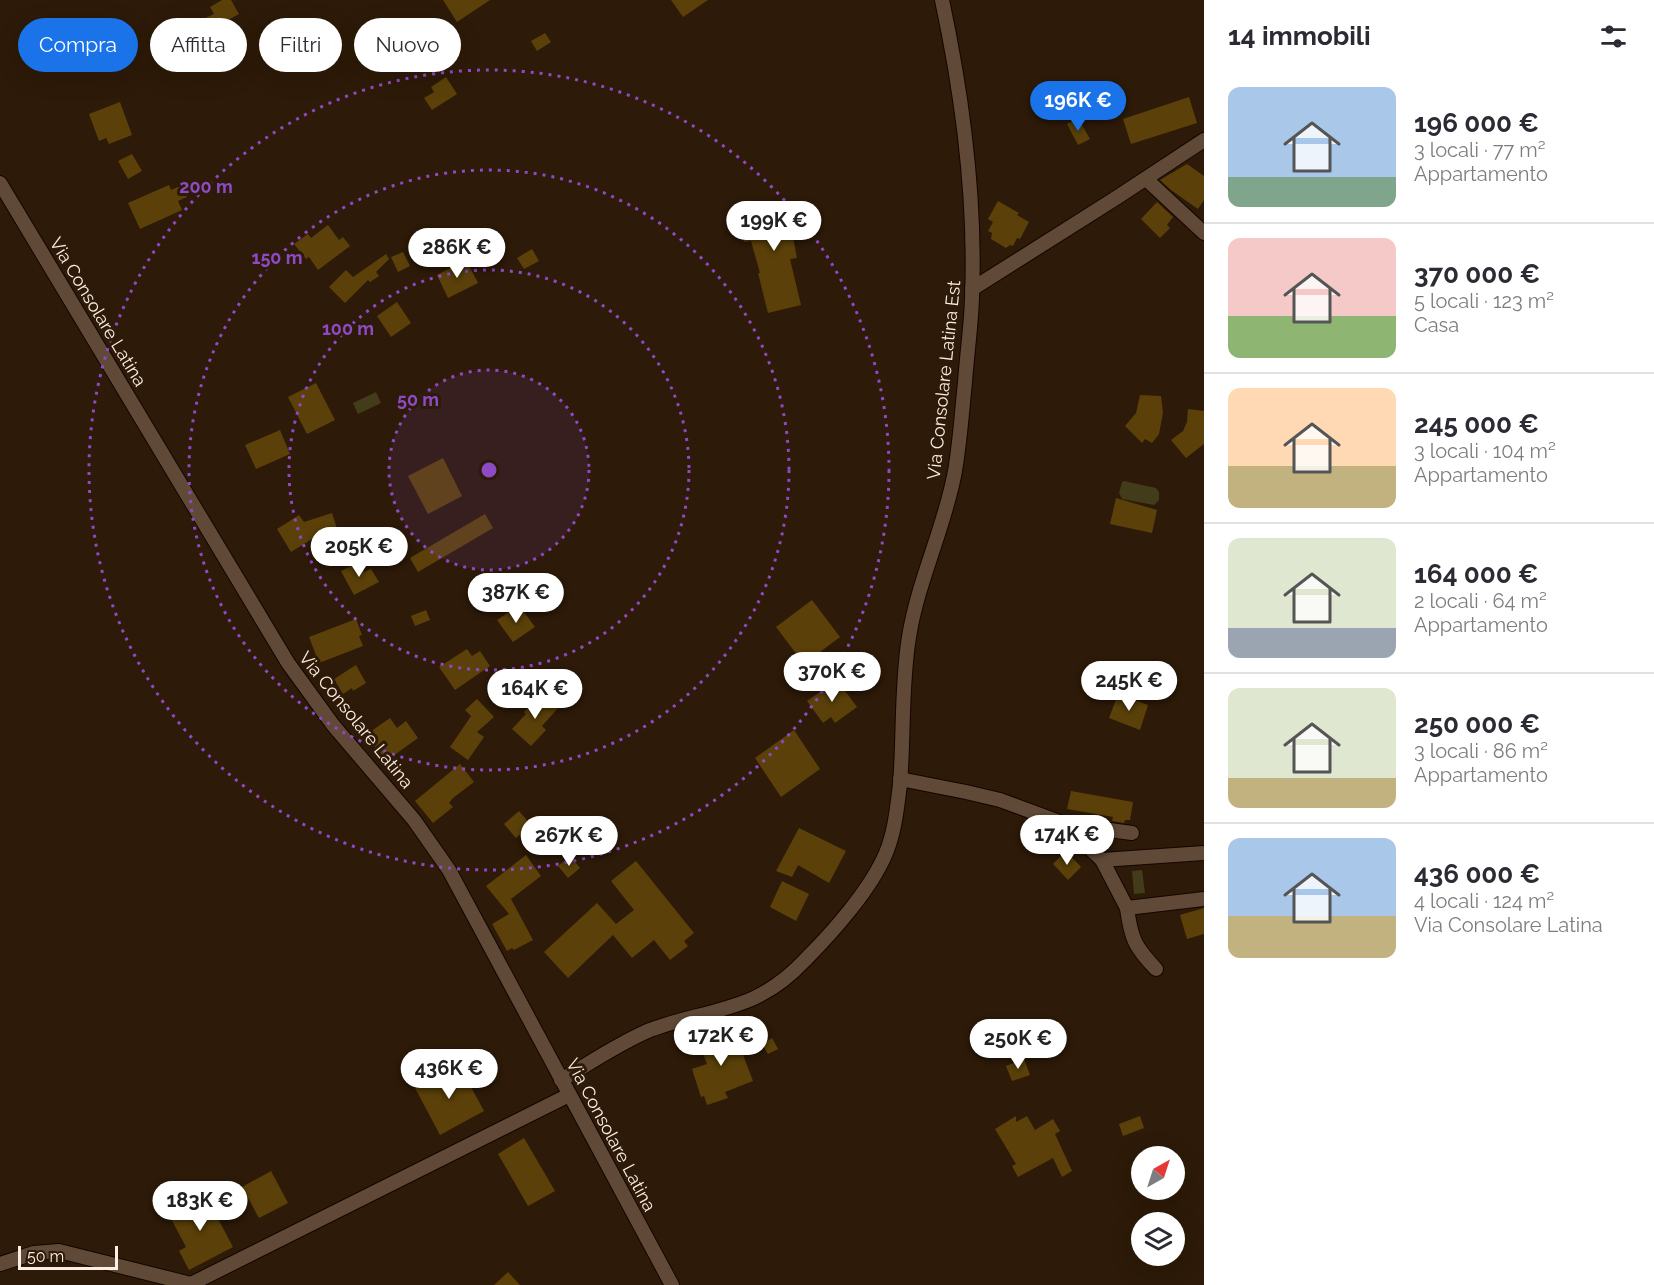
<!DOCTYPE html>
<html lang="it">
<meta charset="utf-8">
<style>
:root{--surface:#fff;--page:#f2f2f3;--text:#2b2b33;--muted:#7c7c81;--line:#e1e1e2;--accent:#1a73e8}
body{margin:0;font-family:Raleway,sans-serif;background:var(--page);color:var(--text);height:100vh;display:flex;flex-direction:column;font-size:22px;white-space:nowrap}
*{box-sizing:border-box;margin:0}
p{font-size:20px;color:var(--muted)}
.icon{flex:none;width:33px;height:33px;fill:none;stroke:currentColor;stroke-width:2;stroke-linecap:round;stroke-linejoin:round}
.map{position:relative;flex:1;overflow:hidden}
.panel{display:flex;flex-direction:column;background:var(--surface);width:450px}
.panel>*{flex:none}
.top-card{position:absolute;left:18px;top:18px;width:570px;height:54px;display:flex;gap:12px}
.needle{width:39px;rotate:39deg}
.controls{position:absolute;left:1131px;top:1146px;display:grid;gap:12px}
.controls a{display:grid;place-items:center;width:54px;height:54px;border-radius:50%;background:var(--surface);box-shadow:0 6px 24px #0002;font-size:30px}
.scale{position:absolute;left:18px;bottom:15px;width:100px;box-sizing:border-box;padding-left:6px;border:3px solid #fceee2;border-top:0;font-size:16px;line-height:21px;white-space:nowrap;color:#fceee2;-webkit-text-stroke:4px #2d1a08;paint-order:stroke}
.price{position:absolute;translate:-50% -51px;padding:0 14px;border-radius:21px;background:#fff;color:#222;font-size:20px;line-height:39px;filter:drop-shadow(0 2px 3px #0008)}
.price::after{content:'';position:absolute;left:50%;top:36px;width:18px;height:14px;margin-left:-9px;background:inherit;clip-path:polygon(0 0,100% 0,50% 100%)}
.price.current{background:var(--accent);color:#fff}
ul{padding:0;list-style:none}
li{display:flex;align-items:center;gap:18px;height:150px;padding:0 24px}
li+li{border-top:2px solid var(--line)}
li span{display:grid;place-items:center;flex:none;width:168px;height:120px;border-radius:12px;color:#555}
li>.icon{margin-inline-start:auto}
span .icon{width:72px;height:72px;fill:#fffc;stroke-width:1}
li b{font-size:26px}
h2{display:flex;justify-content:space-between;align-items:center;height:72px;padding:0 24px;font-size:26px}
.chip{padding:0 21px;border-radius:27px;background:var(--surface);box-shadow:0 6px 24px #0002;font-size:21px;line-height:54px}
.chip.current{background:var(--accent);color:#fff}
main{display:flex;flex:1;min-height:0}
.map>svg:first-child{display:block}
.water{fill:#423c1a}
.building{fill:#5b4109}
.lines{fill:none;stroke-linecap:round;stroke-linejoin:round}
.minor-casing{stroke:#150500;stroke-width:16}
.minor{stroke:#604a37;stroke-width:14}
.ring{fill:none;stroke:#8e49c4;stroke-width:3;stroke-dasharray:3 6}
.labels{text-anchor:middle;stroke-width:6;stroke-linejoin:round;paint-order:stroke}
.street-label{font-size:18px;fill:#fceee2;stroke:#2d1a08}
.centre{fill:#8e49c4;stroke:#2d1a08;stroke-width:3}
.ring-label{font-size:18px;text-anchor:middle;font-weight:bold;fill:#8e49c4;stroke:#2d1a08;stroke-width:6;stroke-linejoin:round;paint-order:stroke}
</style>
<main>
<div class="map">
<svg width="1204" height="1285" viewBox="0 0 1204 1285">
<rect width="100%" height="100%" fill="#2d1a08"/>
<g class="water">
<path d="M376,392L381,403L358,414L353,403Z"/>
<path d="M1124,481L1156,488L1159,492V500L1154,505L1122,499L1119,493L1122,482Z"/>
<path d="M1142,870L1145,893L1134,894L1132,871Z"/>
</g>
<g class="building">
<path d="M222,0H231L239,14L219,25L225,38L199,51L190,32L198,29L195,23L214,14L210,7Z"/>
<path d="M443,0H490L457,22Z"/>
<path d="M671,0H708L683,17Z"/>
<path d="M545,33L551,42L537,51L531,41Z"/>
<path d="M446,77L457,94L432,110L424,98L434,92L431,87Z"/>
<path d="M1189,97L1197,123L1131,144L1123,119Z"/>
<path d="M120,102L132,135L109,144L106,138L99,141L89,114Z"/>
<path d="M1078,118L1090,139L1078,145L1067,124Z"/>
<path d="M132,154L142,171L128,179L118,161Z"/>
<path d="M1187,164L1204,176V200L1198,209L1171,190L1160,180Z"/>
<path d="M169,185L171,190L182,185L187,197L178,201L182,210L140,229L128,203Z"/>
<path d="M998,201L1019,213L1017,215L1029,222L1020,239L1017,238L1013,246L1010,245L1006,248L991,239L992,233L988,231L993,222L988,219Z"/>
<path d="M795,202L800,230L792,232L797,258L790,259L801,305L768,313L758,273H760L751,241L744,242L736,214Z"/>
<path d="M1157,202L1173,217L1167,225L1170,228L1160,238L1141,219Z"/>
<path d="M328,225L339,240L343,237L350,246L318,270L309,257L306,259L294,244L308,234L311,238Z"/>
<path d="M532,249L539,261L524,269L517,258Z"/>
<path d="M403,252L410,266L398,272L391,257Z"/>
<path d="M386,254L389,259L376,272L379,276L370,282L368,280L345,303L329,287L346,270L353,277Z"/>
<path d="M466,260L478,283L448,298L437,275Z"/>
<path d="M397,302L411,323L391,337L377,316Z"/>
<path d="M316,383L335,420L307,434L288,397Z"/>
<path d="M1140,395L1161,396L1163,413L1159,434L1152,443L1145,439L1142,443L1125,426L1136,413Z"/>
<path d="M1188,409L1204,411V444L1186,458L1171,440L1183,431L1187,422Z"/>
<path d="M280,430L290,454L256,469L245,445Z"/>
<path d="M443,458L462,496L428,514L408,476Z"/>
<path d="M1116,498L1157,510L1152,533L1110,524Z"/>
<path d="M332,513L338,532L326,536L325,531L291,552L277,529L299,515L304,522Z"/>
<path d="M485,514L493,528L418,572L410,558Z"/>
<path d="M359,562L364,572L371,569L379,582L354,595L341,571Z"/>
<path d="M812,600L840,637L804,664L776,627Z"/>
<path d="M519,605L535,627L513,642L497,620Z"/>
<path d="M426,610L430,620L415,626L411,616Z"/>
<path d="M356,619L362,635L359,636L363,646L319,663L309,637Z"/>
<path d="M467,649L472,656L480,651L490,666L455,690L439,667Z"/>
<path d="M356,665L366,683L353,691L352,688L343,694L334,679Z"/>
<path d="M1091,670L1115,676L1113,690L1089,685Z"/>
<path d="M837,680L857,707L835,723L831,717L823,723L807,701Z"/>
<path d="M541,693L558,708L542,726L546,730L531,746L512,729L526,714L524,712Z"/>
<path d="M1118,694L1148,705L1140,730L1109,718Z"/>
<path d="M477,699L494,717L477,732L484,737L468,760L450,747L471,716L465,710Z"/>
<path d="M390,718L397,728L406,721L418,738L386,761L367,734Z"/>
<path d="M794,730L820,769L781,797L755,758Z"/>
<path d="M460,764L474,782L453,798L449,803L453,807L433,823L415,801Z"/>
<path d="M1071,791L1133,802L1130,820H1125L1124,823L1112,821L1113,817L1067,809Z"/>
<path d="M519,811L531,825L516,838L504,824Z"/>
<path d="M799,828L846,851L829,883L798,865L792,877L776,871Z"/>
<path d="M1066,851L1081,867L1068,880L1053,864Z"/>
<path d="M526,855L541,876L511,899L533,940L514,950L512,948L507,951L492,924L509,914L486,886Z"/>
<path d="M570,856L580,868L568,878L558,866Z"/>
<path d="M636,861L694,933L684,941L688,946L670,960L654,940L632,958L613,935L568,978L544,952L597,903L616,924L634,910L611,881Z"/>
<path d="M782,881L809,894L796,921L770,907Z"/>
<path d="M1204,908V934L1187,939L1180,915Z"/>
<path d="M707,1028L712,1043L732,1034L734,1039L743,1035L749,1049L742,1052L753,1081L725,1092L728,1098L707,1105L704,1096L701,1097L692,1069L707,1064L695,1032Z"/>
<path d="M772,1038L778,1049L768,1054L762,1044Z"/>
<path d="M1024,1059L1030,1075L1012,1081L1006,1066Z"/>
<path d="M459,1065L484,1111L440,1135L415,1088Z"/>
<path d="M1016,1116V1122L1027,1116L1035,1130L1053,1119L1060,1131L1055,1134L1072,1171L1062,1177L1053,1158L1018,1177L1012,1166L1016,1164L995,1129Z"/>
<path d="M1140,1116L1144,1128L1123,1136L1119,1124Z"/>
<path d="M524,1138L555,1191L528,1206L498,1154Z"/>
<path d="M271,1171L288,1203L259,1218L242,1187Z"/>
<path d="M205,1194L233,1247L189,1270L179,1251L186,1247L168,1213Z"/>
<path d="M508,1272L520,1285H494Z"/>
</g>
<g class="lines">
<g class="minor-casing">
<g id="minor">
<path d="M1146,179L1204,233"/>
<path d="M0,183L288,663L333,725L414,820L449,870L672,1285"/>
<path d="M972,289L1116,198L1204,140"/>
<path d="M900,779L966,792L1000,800L1065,824L1102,860L1127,908L1204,899"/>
<path d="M1065,824L1132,833"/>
<path d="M1102,860L1204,853"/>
<path d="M1127,908C1131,939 1135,947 1156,969"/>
<path d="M561,1080C590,1063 619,1043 650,1030C684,1017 721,1013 754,998C773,989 791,975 805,960C833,932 871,889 886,853C895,831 897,808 900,784C904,736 901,686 909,637C918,580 945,527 955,471C960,442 962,411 965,382C967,354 971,326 972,299C976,199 963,98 942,0"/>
<path d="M0,1264L34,1253L59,1251L195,1285"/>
<path d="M191,1284L569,1095"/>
</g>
</g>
<use href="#minor" class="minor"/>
</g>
<circle cx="489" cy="470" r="100" fill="#8e49c4" fill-opacity=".12"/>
<g class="ring">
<circle cx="489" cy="470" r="100"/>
<circle cx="489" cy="470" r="200"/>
<circle cx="489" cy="470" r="300"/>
<circle cx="489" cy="470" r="400"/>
</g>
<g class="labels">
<g class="street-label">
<text transform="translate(98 312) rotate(59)" y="6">Via Consolare Latina</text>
<text transform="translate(944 380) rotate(-84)" y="6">Via Consolare Latina Est</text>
<text transform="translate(356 720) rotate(51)" y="6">Via Consolare Latina</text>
<text transform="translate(611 1135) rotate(62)" y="6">Via Consolare Latina</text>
</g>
</g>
<circle cx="489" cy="470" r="9" class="centre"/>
<g class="ring-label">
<text x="206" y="193">200 m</text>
<text x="277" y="264">150 m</text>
<text x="348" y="335">100 m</text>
<text x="418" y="406">50 m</text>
</g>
</svg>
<div class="controls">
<a><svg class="needle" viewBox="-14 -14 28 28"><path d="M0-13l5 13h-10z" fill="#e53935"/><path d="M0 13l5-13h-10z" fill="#7c7c81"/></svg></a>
<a><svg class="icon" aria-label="layers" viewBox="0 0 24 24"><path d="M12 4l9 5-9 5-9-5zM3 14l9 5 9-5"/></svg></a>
</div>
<div class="scale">50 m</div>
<b class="price current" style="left:1078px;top:132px">196K €</b>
<b class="price" style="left:774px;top:252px">199K €</b>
<b class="price" style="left:457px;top:279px">286K €</b>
<b class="price" style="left:359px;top:578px">205K €</b>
<b class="price" style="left:516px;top:624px">387K €</b>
<b class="price" style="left:832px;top:703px">370K €</b>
<b class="price" style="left:1129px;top:712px">245K €</b>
<b class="price" style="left:535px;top:720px">164K €</b>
<b class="price" style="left:1067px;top:866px">174K €</b>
<b class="price" style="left:569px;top:867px">267K €</b>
<b class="price" style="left:721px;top:1067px">172K €</b>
<b class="price" style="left:1018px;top:1070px">250K €</b>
<b class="price" style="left:449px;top:1100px">436K €</b>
<b class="price" style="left:200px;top:1232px">183K €</b>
<div class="top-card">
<a class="chip current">Compra</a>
<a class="chip">Affitta</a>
<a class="chip">Filtri</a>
<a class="chip">Nuovo</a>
</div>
</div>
<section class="panel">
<h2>14 immobili<svg class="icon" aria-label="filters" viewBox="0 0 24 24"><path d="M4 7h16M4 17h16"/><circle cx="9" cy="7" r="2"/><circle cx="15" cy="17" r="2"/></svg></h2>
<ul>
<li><span style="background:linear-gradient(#a9c7e8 75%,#7fa58c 0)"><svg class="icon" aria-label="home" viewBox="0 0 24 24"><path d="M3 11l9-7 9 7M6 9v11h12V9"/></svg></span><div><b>196 000 €</b><p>3 locali · 77 m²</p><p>Appartamento</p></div></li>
<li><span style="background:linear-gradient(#f6c9c9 65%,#8fb573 0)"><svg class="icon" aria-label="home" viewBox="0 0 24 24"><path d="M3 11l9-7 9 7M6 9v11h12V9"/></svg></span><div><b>370 000 €</b><p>5 locali · 123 m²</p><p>Casa</p></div></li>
<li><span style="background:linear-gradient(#ffd9b3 65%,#c2b280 0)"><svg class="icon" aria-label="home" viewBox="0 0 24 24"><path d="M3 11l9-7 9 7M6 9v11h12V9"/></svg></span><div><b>245 000 €</b><p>3 locali · 104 m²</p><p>Appartamento</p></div></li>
<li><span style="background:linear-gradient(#dfe7d0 75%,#9aa5b1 0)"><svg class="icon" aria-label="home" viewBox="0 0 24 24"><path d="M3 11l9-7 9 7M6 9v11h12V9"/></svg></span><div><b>164 000 €</b><p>2 locali · 64 m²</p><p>Appartamento</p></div></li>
<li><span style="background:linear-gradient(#dfe7d0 75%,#c2b280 0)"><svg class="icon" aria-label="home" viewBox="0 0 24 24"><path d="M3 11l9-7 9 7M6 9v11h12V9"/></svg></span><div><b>250 000 €</b><p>3 locali · 86 m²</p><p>Appartamento</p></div></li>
<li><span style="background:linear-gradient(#a9c7e8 65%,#c2b280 0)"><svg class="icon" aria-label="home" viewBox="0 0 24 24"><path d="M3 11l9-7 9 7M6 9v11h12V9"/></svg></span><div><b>436 000 €</b><p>4 locali · 124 m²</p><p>Via Consolare Latina</p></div></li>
</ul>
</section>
</main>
